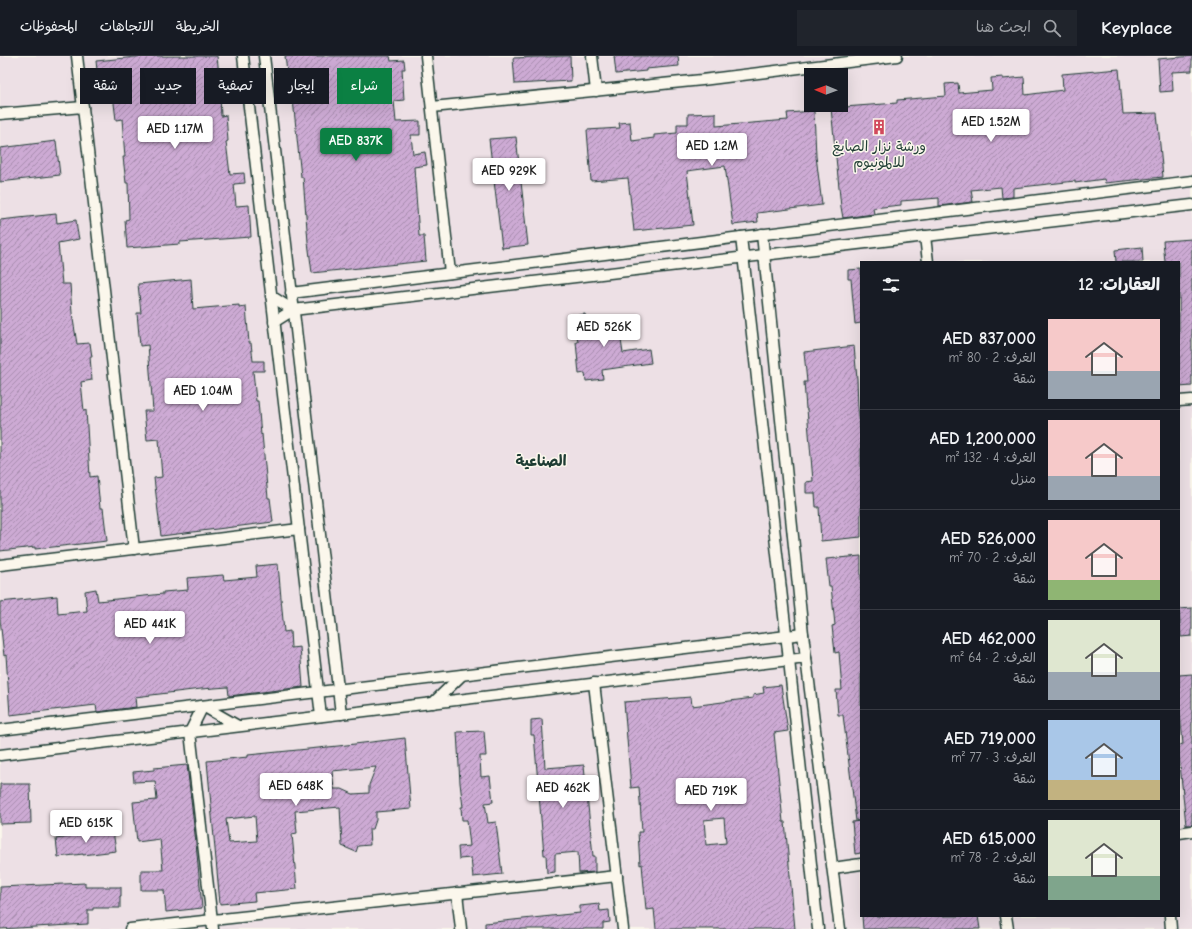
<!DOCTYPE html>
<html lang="ar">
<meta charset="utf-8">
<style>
:root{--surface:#171b24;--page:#20242c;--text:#f1f3f6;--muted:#9ea1a6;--line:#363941;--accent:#0b8043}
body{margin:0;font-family:"Comic Neue","Playpen Sans Arabic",sans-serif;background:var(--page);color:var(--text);direction:rtl;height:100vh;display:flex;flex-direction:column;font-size:15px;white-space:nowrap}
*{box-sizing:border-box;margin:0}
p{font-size:13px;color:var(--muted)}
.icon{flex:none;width:22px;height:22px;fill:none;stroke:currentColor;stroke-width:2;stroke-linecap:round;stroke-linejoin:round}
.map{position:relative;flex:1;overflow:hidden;direction:ltr}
.sheet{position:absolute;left:860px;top:205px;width:320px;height:656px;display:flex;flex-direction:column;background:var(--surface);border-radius:0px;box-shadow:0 4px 16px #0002;direction:rtl}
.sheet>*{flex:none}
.hud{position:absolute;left:12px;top:12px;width:380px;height:36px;direction:rtl;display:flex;gap:8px}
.needle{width:26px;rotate:271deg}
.controls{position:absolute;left:804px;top:12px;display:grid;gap:8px}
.controls a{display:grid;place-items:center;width:44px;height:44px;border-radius:0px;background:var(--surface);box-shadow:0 4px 16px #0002;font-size:20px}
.price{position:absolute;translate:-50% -34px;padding:0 9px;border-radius:4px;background:#fff;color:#222;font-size:13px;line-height:26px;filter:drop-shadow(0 1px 2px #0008)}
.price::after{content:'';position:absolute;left:50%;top:24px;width:12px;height:9px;margin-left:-6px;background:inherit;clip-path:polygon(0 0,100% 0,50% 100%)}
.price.active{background:var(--accent);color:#fff}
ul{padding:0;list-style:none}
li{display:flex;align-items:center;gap:12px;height:100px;padding:0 20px}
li+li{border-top:1px solid var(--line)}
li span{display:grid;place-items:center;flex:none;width:112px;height:80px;border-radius:0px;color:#555}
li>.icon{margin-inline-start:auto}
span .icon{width:48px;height:48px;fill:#fffc;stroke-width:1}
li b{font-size:17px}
h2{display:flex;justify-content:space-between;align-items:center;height:48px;padding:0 20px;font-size:17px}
.tag{padding:0 14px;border-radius:0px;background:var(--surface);box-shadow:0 4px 16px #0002;font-size:14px;line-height:36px}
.tag.active{background:var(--accent);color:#fff}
header{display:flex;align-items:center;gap:24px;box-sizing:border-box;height:56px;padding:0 20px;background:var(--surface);border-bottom:1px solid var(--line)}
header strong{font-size:19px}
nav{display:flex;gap:22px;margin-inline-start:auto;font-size:14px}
.search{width:280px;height:36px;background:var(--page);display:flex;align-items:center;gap:10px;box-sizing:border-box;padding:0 14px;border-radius:0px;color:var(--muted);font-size:15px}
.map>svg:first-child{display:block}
.built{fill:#ede0e5;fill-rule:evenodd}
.building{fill:url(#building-hatch);stroke:#1f3d34;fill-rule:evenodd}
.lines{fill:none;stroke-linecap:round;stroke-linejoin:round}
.minor-casing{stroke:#1f3d34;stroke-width:13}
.minor{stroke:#fbf7ec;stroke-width:10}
.labels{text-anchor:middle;stroke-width:3;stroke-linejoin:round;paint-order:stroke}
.poi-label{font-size:14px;fill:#1f3d34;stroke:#fbf7ec}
.neighbourhood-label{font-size:15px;font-weight:bold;fill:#1f3d34;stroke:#fbf7ec}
</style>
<header>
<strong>Keyplace</strong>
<div class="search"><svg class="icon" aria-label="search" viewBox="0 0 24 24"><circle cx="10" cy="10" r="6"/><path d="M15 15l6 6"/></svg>ابحث هنا</div>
<nav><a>الخريطة</a><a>الاتجاهات</a><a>المحفوظات</a></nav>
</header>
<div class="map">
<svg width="1192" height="873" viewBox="0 0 1192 873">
<defs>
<pattern id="building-hatch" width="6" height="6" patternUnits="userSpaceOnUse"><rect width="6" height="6" fill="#cdaad4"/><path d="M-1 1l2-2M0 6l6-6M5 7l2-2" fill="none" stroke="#a68cad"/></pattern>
</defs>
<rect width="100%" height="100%" fill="#fbf7ec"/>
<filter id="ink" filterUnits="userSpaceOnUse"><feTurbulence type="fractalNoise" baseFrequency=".025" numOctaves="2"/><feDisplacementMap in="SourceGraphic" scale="8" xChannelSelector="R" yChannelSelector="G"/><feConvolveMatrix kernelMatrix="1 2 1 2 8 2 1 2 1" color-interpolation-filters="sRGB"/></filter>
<g filter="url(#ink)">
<path class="built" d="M0,0H1192V873H0ZM811,19H841V49H811ZM861,206H1179V860H861Z"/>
<g class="building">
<path d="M145,0H217L219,19L221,60L226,59L228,85L226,86L230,118L244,117L245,127L234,128L236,150L249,149L251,181L180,186V188L127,192L125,164L129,163L128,127H126L123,101H125L122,63L116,64L112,31L99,32L96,5Z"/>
<path d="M285,0H390L391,5L404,4L405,13H402L404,44L394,45L396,66L420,65V79H411L413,98L425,96L427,109L414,111L419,180H424L426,205L312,217L308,186L303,121H301L291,24H288Z"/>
<path d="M570,0L571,25L515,28L513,2Z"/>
<path d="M614,0H678L679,10L646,13V15L616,18Z"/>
<path d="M1192,0V15L1172,16L1173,35L1160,36L1158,3Z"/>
<path d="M1119,13L1123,58L1157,57L1163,121L1105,127L1104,123L1075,127V125L1013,132V141L1002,142L1001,131L971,134L973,146L939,150V142L901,145V149L873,152L874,158L843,162L841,151L831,52L897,47V44L946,40L945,28L958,27L959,37L992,34L991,22L1003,21V23L1024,21L1025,39L1063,34L1062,18Z"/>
<path d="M814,55L816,100L822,149L757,157L758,166L733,169L725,110L687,115L693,169L634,175L628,122L591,125L587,74L620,72L619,67L630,66L632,85L654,82V79L677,77V68H688V58L716,57V70L788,64L787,57Z"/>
<path d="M516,81L528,189L502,192L489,83Z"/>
<path d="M56,85L60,119L0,126V92Z"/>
<path d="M56,158L57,167L76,164L77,173L79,183L58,187L62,228H70L72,257L77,288L90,287L92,301H90L92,324L81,326L84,355L86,354L90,421L97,420L100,452H103L107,485L35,493V491L0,495V164Z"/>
<path d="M1192,183V330L1179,331V206H1165L1163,185Z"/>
<path d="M1142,191L1143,206H1116L1115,194Z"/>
<path d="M861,213V267L855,268L851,223H848V214Z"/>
<path d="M191,223L193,253L239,249V252L246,251L249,287H251L253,305H264V315H253L256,345H258L261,379L262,378L268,442H270L273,466L161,480L154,422L162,421L159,383L147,384L144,355H153L148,289L140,290L137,257H141L138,228Z"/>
<path d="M585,258L587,268L623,263L625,277L620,278L623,297L649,293L651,307L602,314L603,323L586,325L585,317L579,318L576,286H578L574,260Z"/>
<path d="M854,290L857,323L858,350L861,385V481L821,485L819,451H816L815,437H806V426L813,425L807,353H806L804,326H807L804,296Z"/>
<path d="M861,500V764L856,765L843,659H838L836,634H842L839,596L835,597L832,570L835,569L831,530H829L826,503Z"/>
<path d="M278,508L284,576L290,575L291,592L300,591L303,631L229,640L228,631L201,633L135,641L136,651L97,656L96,649L10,659L6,599L4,600L0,563V546L57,540L58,558L87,555L85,535L96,533L98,545L163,538V536L188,534L187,522L223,519L224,524L257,521L256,510Z"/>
<path d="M1192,552V580L1181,581L1179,553Z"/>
<path d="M1192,618V769H1186L1179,699V689L1183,688L1179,647V619Z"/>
<path d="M781,629L788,675L774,677L783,766H785L795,873H656L654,853L646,854L642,808L640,809L638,776H642L639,731L631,732L624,646L691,641L692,650L753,642V639L764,637L763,631ZM724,762L726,787L706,789L704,764Z"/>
<path d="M542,663L545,712L584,709L593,800H595V816L579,817L578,796L555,798V816L547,817L546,799H544L534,679H531V664Z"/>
<path d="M484,675L486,700H480L481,721L490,720L493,746L485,747L488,767L496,766L502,818L473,821L471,802L459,803L458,791L470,790L467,764H462L461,751H463L460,727L457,676Z"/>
<path d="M405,682L411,753L376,756V764L373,773H369L370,789L358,790L356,796L342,790L340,751L295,755L297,777L292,778L297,833L254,837L255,845L220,848L207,705L248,701V699L338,690ZM376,711L369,729V737L353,738L342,733H334L332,715ZM255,760L257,785L229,787L226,763Z"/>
<path d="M187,709L196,787L202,852L166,856L164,834H141V814H163L160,783L137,786L133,746L157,744L155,725L134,726L133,716L154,714V712Z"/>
<path d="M0,728H30L31,767L0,768Z"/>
<path d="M861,765V797L855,798L852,766Z"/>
<path d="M113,775L116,795L83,799V798L58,801L56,783L69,781L68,778L78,777V779Z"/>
<path d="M85,827V831H121V840H120V852H93V854H88V868L0,873V831Z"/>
<path d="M599,848L600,855L609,854L610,866L603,867V873H485V867L580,857V850Z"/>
<path d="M862,860H978L980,873H863Z"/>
</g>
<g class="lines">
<g class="minor-casing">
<g id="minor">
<path d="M77,0L134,493"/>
<path d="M243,0L321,660"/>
<path d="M264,0L341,658"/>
<path d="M426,0L450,217"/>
<path d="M592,0L596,35"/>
<path d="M432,51L702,24L897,0"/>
<path d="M0,58L83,51"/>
<path d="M762,178L803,578L840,873"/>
<path d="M925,180L928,206"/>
<path d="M741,181L789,604L818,873"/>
<path d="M291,237L1192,125"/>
<path d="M271,240L293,254L274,266"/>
<path d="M293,254L1192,149"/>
<path d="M1179,345L1192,344"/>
<path d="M0,509L299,473"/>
<path d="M594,627L623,873"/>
<path d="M433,647L462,619"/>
<path d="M0,674L803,578"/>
<path d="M0,699L806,602"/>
<path d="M1179,777L1192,775"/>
<path d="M833,812L861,808"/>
<path d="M457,837L461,873"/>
<path d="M1006,860L1008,873"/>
<path d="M1170,860L1171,873"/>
<path d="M130,873L617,820"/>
<path d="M213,873L190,676L203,650L238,670"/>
</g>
</g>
<use href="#minor" class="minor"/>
</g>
</g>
<defs>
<g id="building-bare" transform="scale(1.2)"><path d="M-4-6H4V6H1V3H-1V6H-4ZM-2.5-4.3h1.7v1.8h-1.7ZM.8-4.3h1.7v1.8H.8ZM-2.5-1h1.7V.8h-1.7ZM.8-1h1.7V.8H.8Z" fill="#d1495b" stroke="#fbf7ec" stroke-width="2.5" paint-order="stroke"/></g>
</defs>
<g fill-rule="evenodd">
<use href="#building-bare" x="879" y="71"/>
</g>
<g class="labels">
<g class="poi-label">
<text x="879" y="95">ورشة نزار الصايغ<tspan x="879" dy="16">للالمونيوم</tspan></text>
</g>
<g class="neighbourhood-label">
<text x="541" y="410">الصناعية</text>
</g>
</g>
</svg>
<div class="controls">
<a><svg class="needle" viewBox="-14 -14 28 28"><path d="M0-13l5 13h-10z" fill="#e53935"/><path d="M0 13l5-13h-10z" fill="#9ea1a6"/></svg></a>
</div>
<b class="price" style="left:991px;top:87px">AED 1.52M</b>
<b class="price" style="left:175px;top:94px">AED 1.17M</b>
<b class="price active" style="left:356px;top:106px">AED 837K</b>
<b class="price" style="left:712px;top:111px">AED 1.2M</b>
<b class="price" style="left:509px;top:136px">AED 929K</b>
<b class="price" style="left:604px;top:292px">AED 526K</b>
<b class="price" style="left:203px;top:356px">AED 1.04M</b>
<b class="price" style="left:150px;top:589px">AED 441K</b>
<b class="price" style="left:296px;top:751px">AED 648K</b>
<b class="price" style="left:563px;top:753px">AED 462K</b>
<b class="price" style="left:711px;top:756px">AED 719K</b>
<b class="price" style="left:86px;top:788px">AED 615K</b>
<div class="hud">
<a class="tag active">شراء</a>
<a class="tag">إيجار</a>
<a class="tag">تصفية</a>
<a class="tag">جديد</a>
<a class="tag">شقة</a>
</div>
<section class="sheet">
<h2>العقارات: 12<svg class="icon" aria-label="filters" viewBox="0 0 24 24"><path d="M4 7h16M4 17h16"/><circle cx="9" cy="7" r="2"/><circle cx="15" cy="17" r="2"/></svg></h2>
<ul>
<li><span style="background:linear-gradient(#f6c9c9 65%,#9aa5b1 0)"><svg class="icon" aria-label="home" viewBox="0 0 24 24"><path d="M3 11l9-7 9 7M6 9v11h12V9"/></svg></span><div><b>AED 837,000</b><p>الغرف: 2 · 80 m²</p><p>شقة</p></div></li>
<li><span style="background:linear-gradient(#f6c9c9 70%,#9aa5b1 0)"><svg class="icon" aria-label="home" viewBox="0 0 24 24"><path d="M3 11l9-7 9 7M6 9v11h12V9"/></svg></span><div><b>AED 1,200,000</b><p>الغرف: 4 · 132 m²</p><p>منزل</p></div></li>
<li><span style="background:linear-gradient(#f6c9c9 75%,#8fb573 0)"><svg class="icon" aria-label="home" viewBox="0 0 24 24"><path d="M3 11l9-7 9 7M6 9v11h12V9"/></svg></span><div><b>AED 526,000</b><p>الغرف: 2 · 70 m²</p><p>شقة</p></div></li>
<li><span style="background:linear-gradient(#dfe7d0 65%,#9aa5b1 0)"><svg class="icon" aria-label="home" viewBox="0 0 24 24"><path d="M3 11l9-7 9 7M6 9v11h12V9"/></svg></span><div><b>AED 462,000</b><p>الغرف: 2 · 64 m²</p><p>شقة</p></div></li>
<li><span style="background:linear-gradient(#a9c7e8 75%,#c2b280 0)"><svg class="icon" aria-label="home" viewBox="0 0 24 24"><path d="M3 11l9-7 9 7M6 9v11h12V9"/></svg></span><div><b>AED 719,000</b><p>الغرف: 3 · 77 m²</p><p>شقة</p></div></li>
<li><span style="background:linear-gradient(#dfe7d0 70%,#7fa58c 0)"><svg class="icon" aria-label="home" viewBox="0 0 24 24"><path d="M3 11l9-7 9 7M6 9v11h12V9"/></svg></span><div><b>AED 615,000</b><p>الغرف: 2 · 78 m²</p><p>شقة</p></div></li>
</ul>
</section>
</div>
